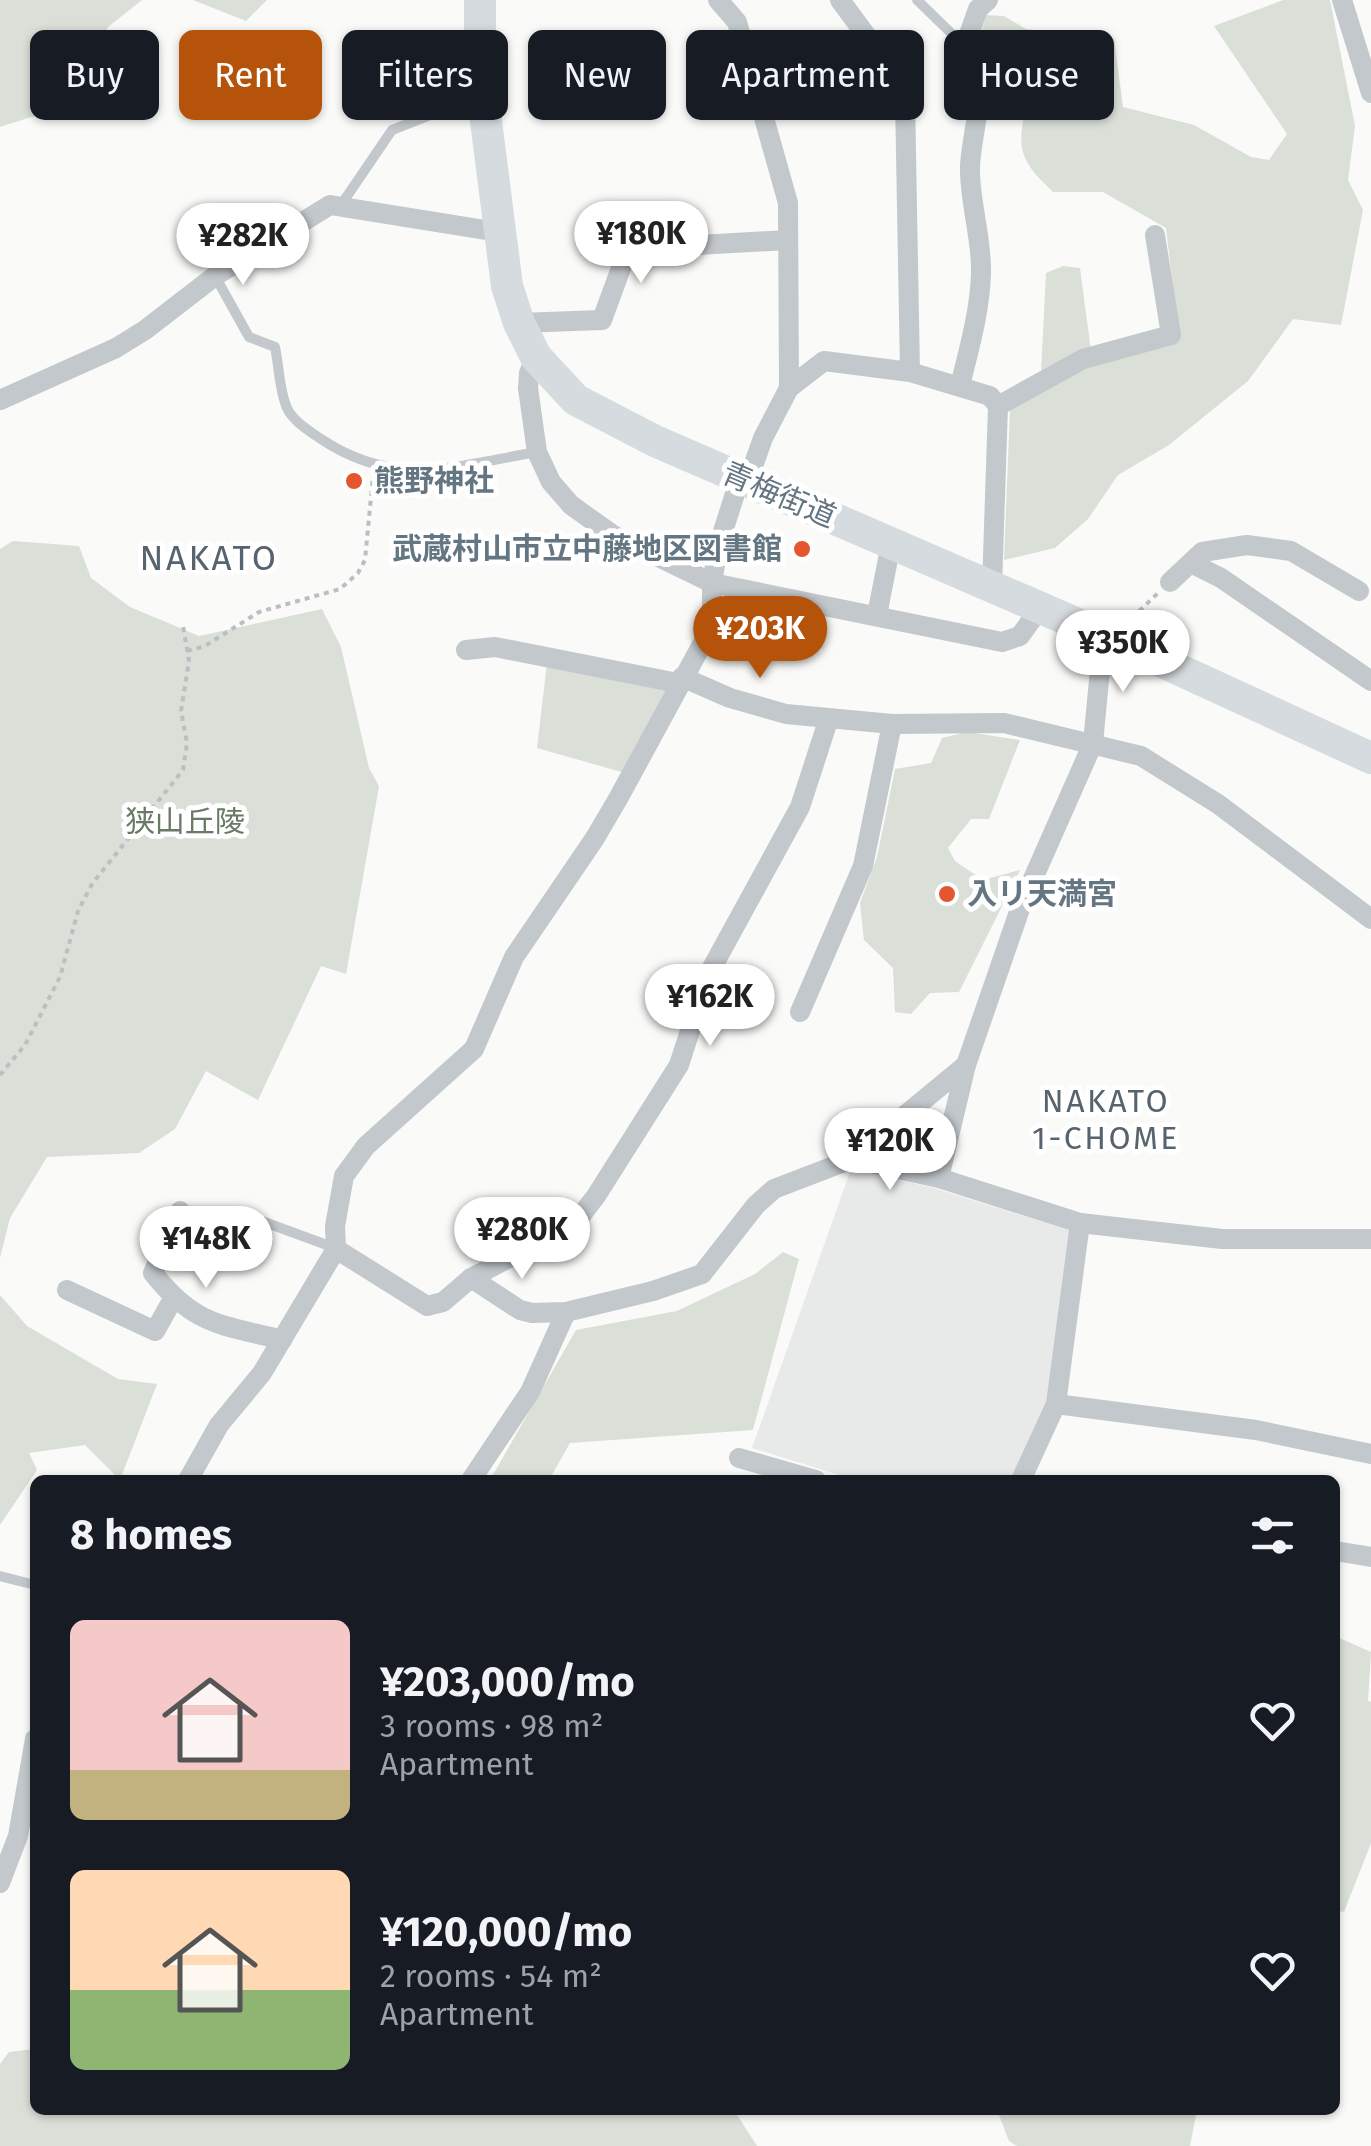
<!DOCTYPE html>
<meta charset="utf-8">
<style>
:root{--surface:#171b24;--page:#242831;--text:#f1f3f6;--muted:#9ea1a6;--accent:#b45309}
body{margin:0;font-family:"Fira Sans","Noto Sans JP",sans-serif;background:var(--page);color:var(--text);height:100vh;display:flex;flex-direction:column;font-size:38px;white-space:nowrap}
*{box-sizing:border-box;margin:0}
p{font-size:32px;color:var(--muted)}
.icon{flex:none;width:55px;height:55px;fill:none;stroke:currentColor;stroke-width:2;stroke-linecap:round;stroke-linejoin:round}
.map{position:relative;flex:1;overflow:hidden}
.sheet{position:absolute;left:30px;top:1475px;width:1310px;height:640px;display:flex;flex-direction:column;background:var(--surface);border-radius:15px;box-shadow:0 2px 8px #0004}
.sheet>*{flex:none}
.guide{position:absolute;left:30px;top:30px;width:1312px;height:90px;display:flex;gap:20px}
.price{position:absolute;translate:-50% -85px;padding:0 22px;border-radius:35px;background:#fff;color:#222;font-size:32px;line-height:65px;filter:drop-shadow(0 2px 5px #0008)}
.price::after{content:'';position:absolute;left:50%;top:60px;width:30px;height:22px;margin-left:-15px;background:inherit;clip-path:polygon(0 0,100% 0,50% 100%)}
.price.active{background:var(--accent);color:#fff}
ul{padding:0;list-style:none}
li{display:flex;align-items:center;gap:30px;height:250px;padding:0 40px}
li span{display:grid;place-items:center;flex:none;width:280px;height:200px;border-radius:15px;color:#555}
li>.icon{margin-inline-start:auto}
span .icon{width:120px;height:120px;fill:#fffc;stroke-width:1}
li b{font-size:42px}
h2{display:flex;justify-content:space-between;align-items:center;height:120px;padding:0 40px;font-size:42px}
.chip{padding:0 35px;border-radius:15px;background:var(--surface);box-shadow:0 2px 8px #0004;font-size:35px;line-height:90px}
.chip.active{background:var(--accent);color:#fff}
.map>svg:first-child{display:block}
.built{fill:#e8e9e9}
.green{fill:#dadfd7}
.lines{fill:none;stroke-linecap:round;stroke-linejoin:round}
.path{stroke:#bbbfc2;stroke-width:4;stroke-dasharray:5 5;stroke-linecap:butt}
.service{stroke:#c3c8cc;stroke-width:10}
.minor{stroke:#c3c8cc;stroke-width:20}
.primary{stroke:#d6dbdf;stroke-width:32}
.poi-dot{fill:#e4572e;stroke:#fff;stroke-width:4}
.labels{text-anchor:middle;stroke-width:10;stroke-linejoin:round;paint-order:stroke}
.poi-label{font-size:30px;font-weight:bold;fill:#657683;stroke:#fff;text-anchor:start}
.street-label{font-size:30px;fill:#657683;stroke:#fff}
.park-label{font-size:30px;fill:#687a64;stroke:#fff}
.neighbourhood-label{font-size:32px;letter-spacing:2.5px;fill:#57646e;stroke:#fff}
.quarter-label{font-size:35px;letter-spacing:2.5px;fill:#57646e;stroke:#fff}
</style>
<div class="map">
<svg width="1371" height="2146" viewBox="0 0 1371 2146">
<rect width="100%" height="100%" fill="#fafaf8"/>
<path class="built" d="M851,1169L934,1188L1072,1231L1049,1406L1019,1480H855L752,1448Z"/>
<g class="green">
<path d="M0,0H142L108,27L66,106L0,127Z"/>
<path d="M193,0H267L246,21Z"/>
<path d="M1283,0H1330L1355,126L1348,180L1363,210L1341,325L1293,319L1248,381L1169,445L1118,475L1088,519L1055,548L1004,560L1010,409L1040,392L1046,273L1063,266L1080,268L1093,366L1179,337L1166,228L1103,192H1053C1042,181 1027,168 1023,152C1016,125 1035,100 1019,71L993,68L980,37L986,15L1004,16L1026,29L1114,39L1123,107L1194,125L1251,157L1269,160L1287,134L1214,26Z"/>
<path d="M13,541L79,546L91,578L130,607L199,636L322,609L341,647L369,768L379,786L346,974L321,966L258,1100L206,1071L175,1129L139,1153L47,1157L10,1218L0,1258V549Z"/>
<path d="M547,663L665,685L667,693L625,773L537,748Z"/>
<path d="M967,732L1020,740L989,819H971L948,848L955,861L983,880L1020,870L959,992L930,993L911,1014L895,1012L893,968L864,940L860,903L877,857L895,769L931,763L942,738Z"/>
<path d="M783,1252L799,1259L753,1430L570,1443L549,1480H490L576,1330L677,1311L755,1274Z"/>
<path d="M0,1295L27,1326L118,1379L157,1384L120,1480L85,1445L29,1453L37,1470L0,1525Z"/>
<path d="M1335,1636L1371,1652L1368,1701L1371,1702V1843L1344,1912L1335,1910Z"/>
<path d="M35,2049V2110H734L757,2146H0V2064L9,2052Z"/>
<path d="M997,2110H1181L1196,2115L1190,2146H1017L1009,2141Z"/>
</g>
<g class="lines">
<g class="path">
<path d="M1132,618L1158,593"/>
<path d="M187,651L205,646L259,612L340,589L358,573L365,560L373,476"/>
<path d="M0,1075L25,1045L60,977L78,911L92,884L183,770L187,743L181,711L189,661L183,626"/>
</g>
<g class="service">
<path d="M917,0L952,34L967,40"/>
<path d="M341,205L392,130L478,96"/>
<path d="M215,276L249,337L275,347C279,365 279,390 287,408C293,421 309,431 321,439C396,489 455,466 537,452"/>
<path d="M259,1220L335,1248"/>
<path d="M0,1576L35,1585"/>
</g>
<g class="minor">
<path d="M718,0L737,22L788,203L789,388"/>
<path d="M840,0L882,57L905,98L910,372"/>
<path d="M1342,0L1371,93"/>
<path d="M747,55L882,57"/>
<path d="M519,323L602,320L628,249L788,240"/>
<path d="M536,357L529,373L528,388L537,452L551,482L571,505L613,535L712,583L1002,642L1020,636L1040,608"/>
<path d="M960,386C969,349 980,311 981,273C982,237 969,201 970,166C972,125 993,75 967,40L978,9L988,0"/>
<path d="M0,400L116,348L145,330L215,276L330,205L498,232"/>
<path d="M998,406L1083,359L1171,335L1155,235"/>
<path d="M1191,563L1221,578L1371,681"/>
<path d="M1170,582L1202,552L1247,545L1291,551L1359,591"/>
<path d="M877,615L891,544"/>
<path d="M466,650L495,647L678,683"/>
<path d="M682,677L730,698L786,714L892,724L1004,723L1141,756L1218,804L1371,919"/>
<path d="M800,1012L863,866L892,724"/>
<path d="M852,1159L939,1178L1080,1223L1056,1404L1021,1480"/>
<path d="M939,1178L966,1065L1021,906L1093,743L1100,670L1110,638"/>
<path d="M180,1211L153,1273C195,1326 220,1324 282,1340"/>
<path d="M1080,1223L1222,1239H1371"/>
<path d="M336,1249L427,1306L443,1302L471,1278L507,1259L566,1235L596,1196L679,1065L708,975L800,807L828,721"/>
<path d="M471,1278L520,1310L532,1313L566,1312L653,1291L702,1274L756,1205L774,1189L852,1159L966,1065"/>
<path d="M67,1290L155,1331L173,1299"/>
<path d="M1056,1404L1256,1430L1371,1454"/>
<path d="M739,1458L816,1480"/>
<path d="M188,1480L219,1425L262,1373L336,1249L335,1226L344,1176L366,1146L474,1049L514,957L595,838L619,797L712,626V583L718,547L740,478L752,469L763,438L789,388L824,361L910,372L990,396L998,406L992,587"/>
<path d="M471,1480L530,1392L566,1312"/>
<path d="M1335,1551L1371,1557"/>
<path d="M0,1883L18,1836L35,1739"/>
</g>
<path class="primary" d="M480,0V74L507,286L519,323L536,357L576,400L655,441L1110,638L1371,758"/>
</g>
<g class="poi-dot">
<circle cx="354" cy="481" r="10"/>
<circle cx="802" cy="549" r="10"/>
<circle cx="947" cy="894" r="10"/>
</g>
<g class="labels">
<g class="poi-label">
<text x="374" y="491">熊野神社</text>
<text x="782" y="559" text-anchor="end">武蔵村山市立中藤地区図書館</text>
<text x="967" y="904">入リ天満宮</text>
</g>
<g class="street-label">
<text transform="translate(779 495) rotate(23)" y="10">青梅街道</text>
</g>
<g class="park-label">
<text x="185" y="832">狭山丘陵</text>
</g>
<g class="neighbourhood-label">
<text x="1106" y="1112">NAKATO<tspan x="1106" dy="37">1-CHOME</tspan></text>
</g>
<g class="quarter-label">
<text x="209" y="570">NAKATO</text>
</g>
</g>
</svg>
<b class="price" style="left:641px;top:286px">¥180K</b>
<b class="price" style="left:243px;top:288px">¥282K</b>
<b class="price active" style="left:760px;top:681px">¥203K</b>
<b class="price" style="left:1123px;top:695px">¥350K</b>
<b class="price" style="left:710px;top:1049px">¥162K</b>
<b class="price" style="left:890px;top:1193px">¥120K</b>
<b class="price" style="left:522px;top:1282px">¥280K</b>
<b class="price" style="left:206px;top:1291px">¥148K</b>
<div class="guide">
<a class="chip">Buy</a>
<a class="chip active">Rent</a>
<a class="chip">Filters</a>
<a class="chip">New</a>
<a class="chip">Apartment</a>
<a class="chip">House</a>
</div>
<section class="sheet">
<h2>8 homes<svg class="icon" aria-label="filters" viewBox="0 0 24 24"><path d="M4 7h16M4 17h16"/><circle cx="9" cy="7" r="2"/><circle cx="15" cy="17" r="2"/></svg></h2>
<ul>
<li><span style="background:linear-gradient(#f6c9c9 75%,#c2b280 0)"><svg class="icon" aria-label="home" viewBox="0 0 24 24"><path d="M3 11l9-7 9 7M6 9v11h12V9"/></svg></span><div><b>¥203,000/mo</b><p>3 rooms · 98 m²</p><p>Apartment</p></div><svg class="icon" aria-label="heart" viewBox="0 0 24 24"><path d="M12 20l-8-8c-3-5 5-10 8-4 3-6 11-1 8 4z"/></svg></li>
<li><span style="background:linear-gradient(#ffd9b3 60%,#8fb573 0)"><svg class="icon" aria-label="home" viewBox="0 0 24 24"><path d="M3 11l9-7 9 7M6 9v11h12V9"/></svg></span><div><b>¥120,000/mo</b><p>2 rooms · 54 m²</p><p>Apartment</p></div><svg class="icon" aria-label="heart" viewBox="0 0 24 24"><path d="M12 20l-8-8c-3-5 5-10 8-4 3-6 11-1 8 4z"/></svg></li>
</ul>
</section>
</div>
